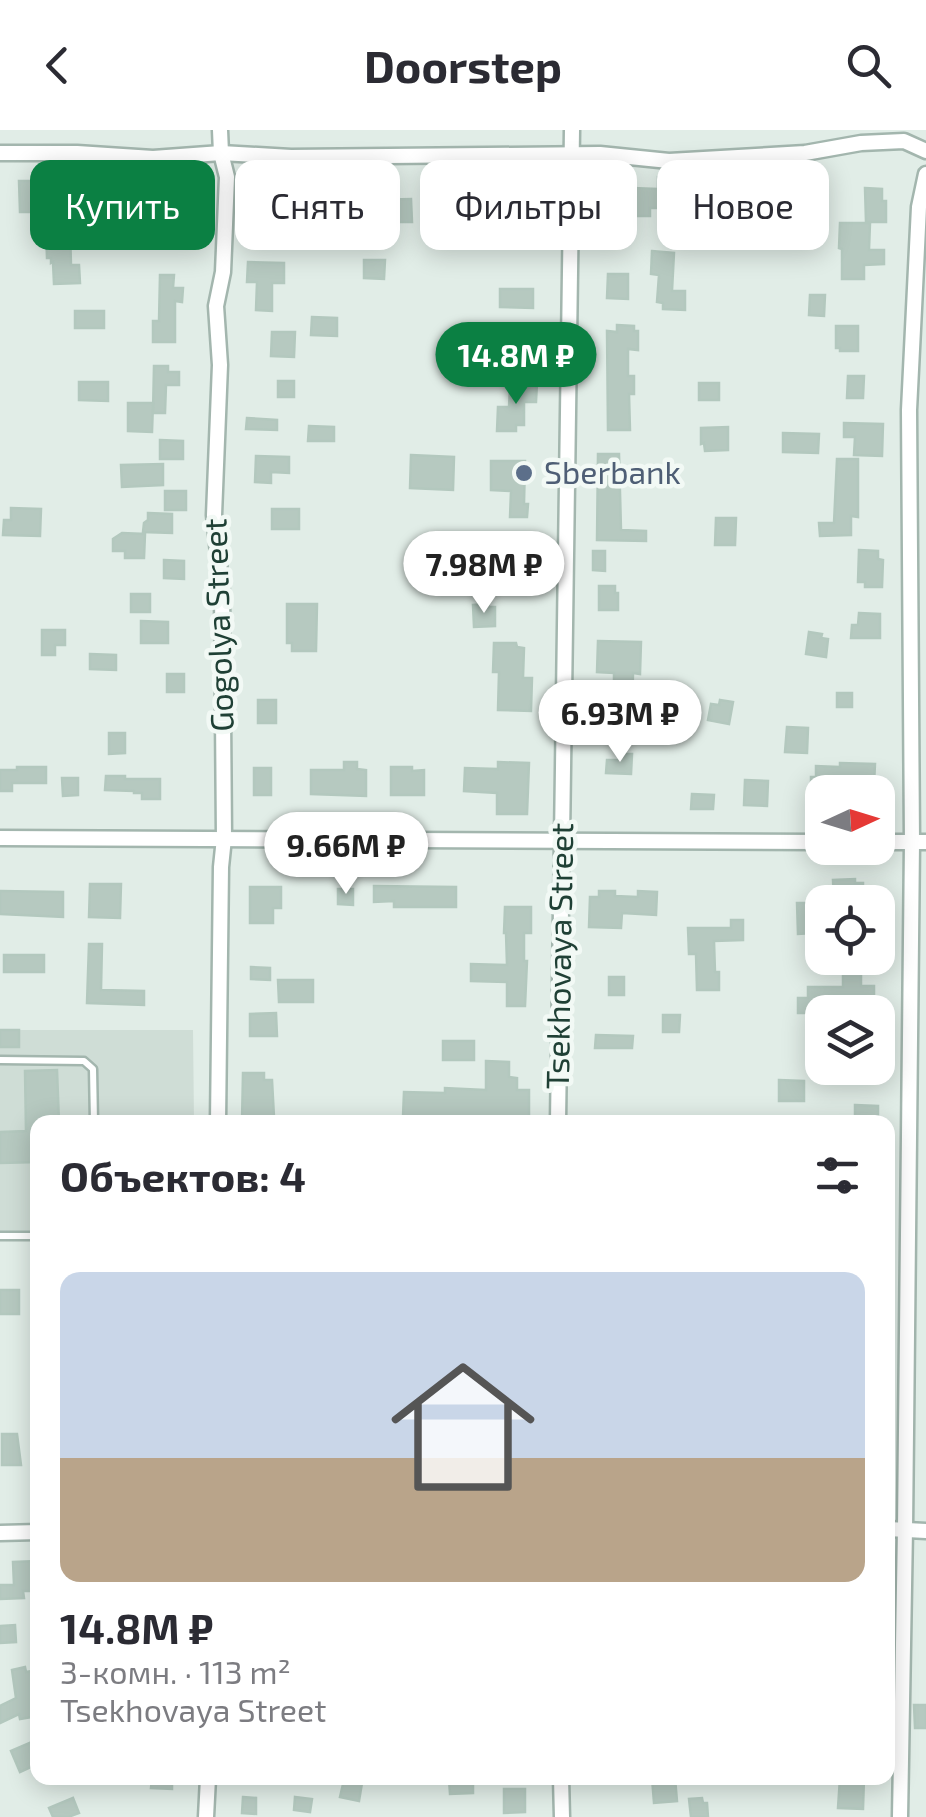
<!DOCTYPE html>
<html lang="ru">
<meta charset="utf-8">
<style>
:root{--surface:#fff;--page:#f7f7f7;--text:#2b2b33;--muted:#7c7c81;--accent:#0b8043}
body{margin:0;font-family:"Exo 2",sans-serif;background:var(--page);color:var(--text);height:100vh;display:flex;flex-direction:column;font-size:38px;white-space:nowrap}
*{box-sizing:border-box;margin:0}
p{font-size:32px;color:var(--muted)}
.icon{flex:none;width:55px;height:55px;fill:none;stroke:currentColor;stroke-width:2;stroke-linecap:round;stroke-linejoin:round}
.map{position:relative;flex:1;overflow:hidden}
.sheet{position:absolute;left:30px;top:985px;width:865px;height:670px;display:flex;flex-direction:column;background:var(--surface);border-radius:20px;box-shadow:0 5px 25px #0003}
.sheet>*{flex:none}
.hud{position:absolute;left:30px;top:30px;width:868px;height:90px;display:flex;gap:20px}
.needle{width:65px;rotate:86deg}
.fabs{position:absolute;left:805px;top:645px;display:grid;gap:20px}
.fabs a{display:grid;place-items:center;width:90px;height:90px;border-radius:20px;background:var(--surface);box-shadow:0 5px 25px #0003;font-size:50px}
.price{position:absolute;translate:-50% -85px;padding:0 22px;border-radius:35px;background:#fff;color:#222;font-size:32px;line-height:65px;filter:drop-shadow(0 2px 5px #0008)}
.price::after{content:'';position:absolute;left:50%;top:60px;width:30px;height:22px;margin-left:-15px;background:inherit;clip-path:polygon(0 0,100% 0,50% 100%)}
.price.on{background:var(--accent);color:#fff}
ul{padding:0;list-style:none}
li{display:grid;align-content:center;gap:20px;height:530px;padding:0 30px}
li span{display:grid;place-items:center;height:310px;border-radius:20px;color:#555}
li>.icon{margin-inline-start:auto}
span .icon{width:180px;height:180px;fill:#fffc;stroke-width:1}
li b{font-size:42px}
h2{display:flex;justify-content:space-between;align-items:center;height:120px;padding:0 30px;font-size:42px}
.pill{padding:0 35px;border-radius:20px;background:var(--surface);box-shadow:0 5px 25px #0003;font-size:35px;line-height:90px}
.pill.on{background:var(--accent);color:#fff}
header{display:flex;justify-content:space-between;align-items:center;height:130px;padding:0 30px;background:var(--surface);font-size:45px;font-weight:700}
.map>svg:first-child{display:block}
.built{fill:#cfddd6}
.building{fill:#b6c9c0;stroke:#b3c8be;stroke-width:2.5}
.lines{fill:none;stroke-linecap:round;stroke-linejoin:round}
.service-casing{stroke:#a3b6ae;stroke-width:11}
.minor-casing{stroke:#a3b6ae;stroke-width:19}
.service{stroke:#fff;stroke-width:6}
.minor{stroke:#fff;stroke-width:14}
.service-dot{fill:#5c6f8a;stroke:#f2f9f5;stroke-width:4}
.labels{text-anchor:middle;stroke-width:9;stroke-linejoin:round;paint-order:stroke}
.service-label{font-size:32px;fill:#4e5e75;stroke:#f2f9f5;text-anchor:start}
.street-label{font-size:32px;fill:#1f4035;stroke:#f2f9f5}
</style>
<header><svg class="icon" aria-label="back" viewBox="0 0 24 24"><path d="M15 5l-7 7 7 7"/></svg>Doorstep<svg class="icon" aria-label="search" viewBox="0 0 24 24"><circle cx="10" cy="10" r="6"/><path d="M15 15l6 6"/></svg></header>
<div class="map">
<svg width="926" height="1687" viewBox="0 0 926 1687">
<rect width="100%" height="100%" fill="#e1ede7"/>
<path class="built" d="M0,900H193L194,992H38L37,1111H0Z"/>
<g class="building">
<path d="M658,47H686V78H650V86H633L634,58L658,59Z"/>
<path d="M176,49H193V78H168V55H176Z"/>
<path d="M19,51H33V82H20Z"/>
<path d="M475,51H488V58L539,57V81H543V103H522V77L488,76V106H444L443,68H475Z"/>
<rect x="757" y="52" width="21" height="23"/>
<path d="M371,53V70L411,69L412,92H385V85L347,86L346,54Z"/>
<path d="M723,57V66H733V81L709,82L708,58Z"/>
<path d="M865,58L882,59V71H886V92H866Z"/>
<path d="M248,62L263,63V80H248Z"/>
<path d="M288,72H300L301,86H309L310,101H289Z"/>
<path d="M802,73L825,74L824,91H802Z"/>
<path d="M840,93H870L869,120H884V134L864,135V149H842V119L839,118Z"/>
<path d="M46,100H70L71,135H79L80,153L54,154L53,132L51,133V128H47Z"/>
<path d="M652,121L674,123L672,161H685V180L663,179V173L657,172L659,145L651,144Z"/>
<path d="M364,130H385L384,149L364,148Z"/>
<path d="M248,132L284,133V153H272V181L256,180L257,152H247Z"/>
<path d="M608,144H628V169L607,168Z"/>
<path d="M160,145H174L173,158H183L182,172L175,171V212H153V191H159Z"/>
<path d="M500,159H533V178L500,177Z"/>
<path d="M810,165H825L824,186L809,185Z"/>
<rect x="75" y="181" width="29" height="17"/>
<path d="M312,187L337,188V206L311,205Z"/>
<path d="M617,195L634,196V201H638V220L628,219V246H634V264H629L630,300H608L607,201L617,202Z"/>
<path d="M836,196H858V221H840V218H836Z"/>
<path d="M272,202H295L294,227L271,226Z"/>
<path d="M523,205L541,206L540,231L499,232V207L523,208Z"/>
<path d="M154,236H168V242H179V255H166L165,283H153Z"/>
<path d="M848,246H864L863,268H847Z"/>
<rect x="278" y="251" width="16" height="16"/>
<path d="M79,252H108V271L79,270Z"/>
<path d="M517,252L537,253L536,272H524V295H516V301H497L498,277H509L510,257H517Z"/>
<rect x="699" y="253" width="20" height="17"/>
<path d="M128,273H153L152,302L128,301Z"/>
<path d="M247,288L277,290V300L246,299Z"/>
<path d="M844,293L883,294L882,326L854,325L855,307H844Z"/>
<path d="M309,296L334,297V311H308Z"/>
<path d="M728,297V320L705,321L704,313L701,314V298Z"/>
<path d="M783,303L819,304L818,323L783,322Z"/>
<path d="M160,310L183,311V329H160Z"/>
<path d="M598,324H619L621,400L646,401V411L597,410Z"/>
<path d="M411,325L454,327L453,360L410,358Z"/>
<path d="M256,326L289,327V343L271,342V353L255,352Z"/>
<path d="M837,329H858V387L851,386V405L820,406L819,393H834Z"/>
<path d="M491,331H525L524,374H528L527,387H510L511,361L491,360Z"/>
<path d="M163,334V355L122,357L121,335Z"/>
<rect x="165" y="361" width="21" height="19"/>
<path d="M11,378L41,379L40,406L3,405L4,390H11Z"/>
<rect x="272" y="379" width="27" height="20"/>
<path d="M148,383L172,384V403L143,402L144,393L148,390Z"/>
<path d="M716,388H736L735,415H715Z"/>
<path d="M122,403L145,404L144,428H125V421H113V409Z"/>
<rect x="496" y="417" width="26" height="22"/>
<path d="M859,420L878,421V429L883,430L882,457H865V452H858Z"/>
<path d="M593,421H605V441L593,440Z"/>
<path d="M164,430L184,431V449L164,448Z"/>
<path d="M599,456H615V463H618V480H599Z"/>
<rect x="131" y="464" width="19" height="18"/>
<path d="M287,474H317L316,521H292V513H287Z"/>
<path d="M488,474L489,477H495V496L474,497L473,475Z"/>
<path d="M859,483L880,484V508H851L852,495H858Z"/>
<path d="M141,491L168,492V513H141Z"/>
<path d="M42,500H65V515H55V525H42Z"/>
<path d="M809,502L822,504L821,508L828,509L826,527L806,524Z"/>
<path d="M598,511L641,512L640,544L633,543L632,584H602V567H614V543L597,542Z"/>
<path d="M494,513H516L517,517L524,518L523,548H532L531,581L498,580L499,542H493Z"/>
<path d="M90,524L116,525V540L90,539Z"/>
<rect x="167" y="544" width="17" height="18"/>
<rect x="837" y="563" width="15" height="14"/>
<rect x="258" y="570" width="18" height="23"/>
<path d="M720,570L733,572L729,594L708,590L711,574L719,575Z"/>
<path d="M787,597L808,598L807,623L785,622Z"/>
<path d="M109,603H125V623L109,624Z"/>
<path d="M621,624H632L631,644L606,643L607,630H620Z"/>
<path d="M344,632H357V639L366,640V666L311,664V640H344Z"/>
<path d="M498,632L529,633L527,684H497V663L464,661L465,638L498,639Z"/>
<path d="M840,633L875,634L874,654L831,653L830,662L811,664V647H816V636L840,637Z"/>
<path d="M17,637H46V653H12V661H0V640H17Z"/>
<path d="M391,637H412V641L424,640V665H391Z"/>
<rect x="254" y="638" width="17" height="27"/>
<path d="M106,646H125V649H160V669H142V663H134V661L105,660Z"/>
<path d="M62,648H78V665L63,666Z"/>
<path d="M745,650L768,651L767,676L744,675Z"/>
<path d="M692,664L714,665L713,679H691Z"/>
<path d="M855,749V753H863V772H834L833,750Z"/>
<path d="M90,754H121L120,788L89,787Z"/>
<path d="M374,756L456,757V777H394V771L374,772Z"/>
<path d="M250,757H281V778H273V793H250Z"/>
<path d="M338,759H353V775L338,774Z"/>
<path d="M0,761L63,762V787L0,784Z"/>
<path d="M599,761H615V766L638,767V761L657,762L656,785L622,783L621,798L589,797L590,767H599Z"/>
<path d="M797,773H822V798H813V803L798,804Z"/>
<path d="M505,777H531V803H524V831H527L525,876H507V852L471,851V834L507,835L506,803H504Z"/>
<path d="M731,790H743V810L714,811L715,842H719V860H697L696,824H689L688,798H731Z"/>
<path d="M89,814H102L101,860L144,861V875L87,873Z"/>
<rect x="4" y="825" width="40" height="17"/>
<path d="M843,828H861V856H874V881H846V868L821,869V883H798V868H808V857H843Z"/>
<path d="M251,837L270,838V850L251,849Z"/>
<rect x="609" y="847" width="15" height="18"/>
<path d="M278,850H313V872H279Z"/>
<path d="M276,883L277,906H250V884Z"/>
<path d="M663,885H680L679,902H663Z"/>
<rect x="0" y="900" width="19" height="17"/>
<path d="M596,905L633,906L632,918H595Z"/>
<rect x="443" y="911" width="31" height="19"/>
<path d="M486,931L509,932V947L517,948V960H529V992H444V989L403,987L404,962L445,963V958L486,960Z"/>
<path d="M57,940L59,992H38V1032L0,1033V1002L26,1001L25,941Z"/>
<path d="M243,943H264V950H272L274,987H257V992H242Z"/>
<path d="M779,950L804,951V971H779Z"/>
<path d="M855,975L878,976V990L855,991Z"/>
<rect x="0" y="1160" width="19" height="24"/>
<path d="M2,1304H17L21,1335H2Z"/>
<path d="M37,1431L38,1461H23L24,1468L0,1469V1455H14L13,1432Z"/>
<path d="M15,1495L16,1512L0,1513V1496Z"/>
<path d="M25,1537L26,1542L38,1540V1586L20,1589L19,1584L0,1593V1576L16,1568L12,1540Z"/>
<path d="M914,1575H926V1598H915Z"/>
<path d="M32,1612L36,1622L31,1625L35,1635L20,1642L11,1621Z"/>
<path d="M152,1648H172V1659L151,1658Z"/>
<path d="M652,1648H675L677,1671L654,1673Z"/>
<path d="M840,1648H864L863,1679L838,1678Z"/>
<path d="M449,1649H473V1663L450,1664Z"/>
<path d="M344,1650L362,1653L359,1671L340,1667Z"/>
<path d="M504,1659H525V1682L504,1683Z"/>
<path d="M243,1667L256,1668V1684L242,1683Z"/>
<path d="M295,1667L312,1669L310,1682L294,1680Z"/>
<path d="M73,1668L79,1683L68,1687H53L49,1678Z"/>
<path d="M702,1668L703,1673H707L708,1687H691L689,1669Z"/>
</g>
<g class="lines">
<g class="service-casing">
<g id="service">
<path d="M0,930L84,931L93,939L94,992"/>
<path d="M0,1106H38"/>
</g>
</g>
<g class="minor-casing">
<g id="minor">
<path d="M0,23H77L153,28L221,23L291,27L600,24L669,31L805,23L861,13L904,11L926,21"/>
<path d="M0,708L822,712"/>
<path d="M878,712H926"/>
<path d="M218,992L221,737L224,708L222,462L214,385L220,235L216,176L223,142L227,47L221,23L220,0"/>
<path d="M558,992L572,0"/>
<path d="M888,1399L926,1401"/>
<path d="M0,1403L38,1402"/>
<path d="M561,1648L562,1687"/>
<path d="M206,1687L208,1648"/>
<path d="M900,1687L905,1399L912,712L909,280L919,77L926,44"/>
</g>
</g>
<use href="#service" class="service"/>
<use href="#minor" class="minor"/>
</g>
<circle class="service-dot" cx="524" cy="343" r="10"/>
<g class="labels">
<g class="service-label">
<text x="544" y="354">Sberbank</text>
</g>
<g class="street-label">
<text transform="translate(219 495) rotate(-92)" y="11">Gogolya Street</text>
<text transform="translate(560 826) rotate(-89)" y="11">Tsekhovaya Street</text>
</g>
</g>
</svg>
<div class="fabs">
<a><svg class="needle" viewBox="-14 -14 28 28"><path d="M0-13l5 13h-10z" fill="#e53935"/><path d="M0 13l5-13h-10z" fill="#7c7c81"/></svg></a>
<a><svg class="icon" aria-label="locate" viewBox="0 0 24 24"><circle cx="12" cy="12" r="6"/><path d="M12 2v4M12 18v4M2 12h4M18 12h4"/></svg></a>
<a><svg class="icon" aria-label="layers" viewBox="0 0 24 24"><path d="M12 4l9 5-9 5-9-5zM3 14l9 5 9-5"/></svg></a>
</div>
<b class="price on" style="left:516px;top:277px">14.8M ₽</b>
<b class="price" style="left:484px;top:486px">7.98M ₽</b>
<b class="price" style="left:620px;top:635px">6.93M ₽</b>
<b class="price" style="left:346px;top:767px">9.66M ₽</b>
<div class="hud">
<a class="pill on">Купить</a>
<a class="pill">Снять</a>
<a class="pill">Фильтры</a>
<a class="pill">Новое</a>
</div>
<section class="sheet">
<h2>Объектов: 4<svg class="icon" aria-label="filters" viewBox="0 0 24 24"><path d="M4 7h16M4 17h16"/><circle cx="9" cy="7" r="2"/><circle cx="15" cy="17" r="2"/></svg></h2>
<ul>
<li><span style="background:linear-gradient(#c9d6e8 60%,#b9a48a 0)"><svg class="icon" aria-label="home" viewBox="0 0 24 24"><path d="M3 11l9-7 9 7M6 9v11h12V9"/></svg></span><div><b>14.8M ₽</b><p>3-комн. · 113 m²</p><p>Tsekhovaya Street</p></div></li>
</ul>
</section>
</div>
